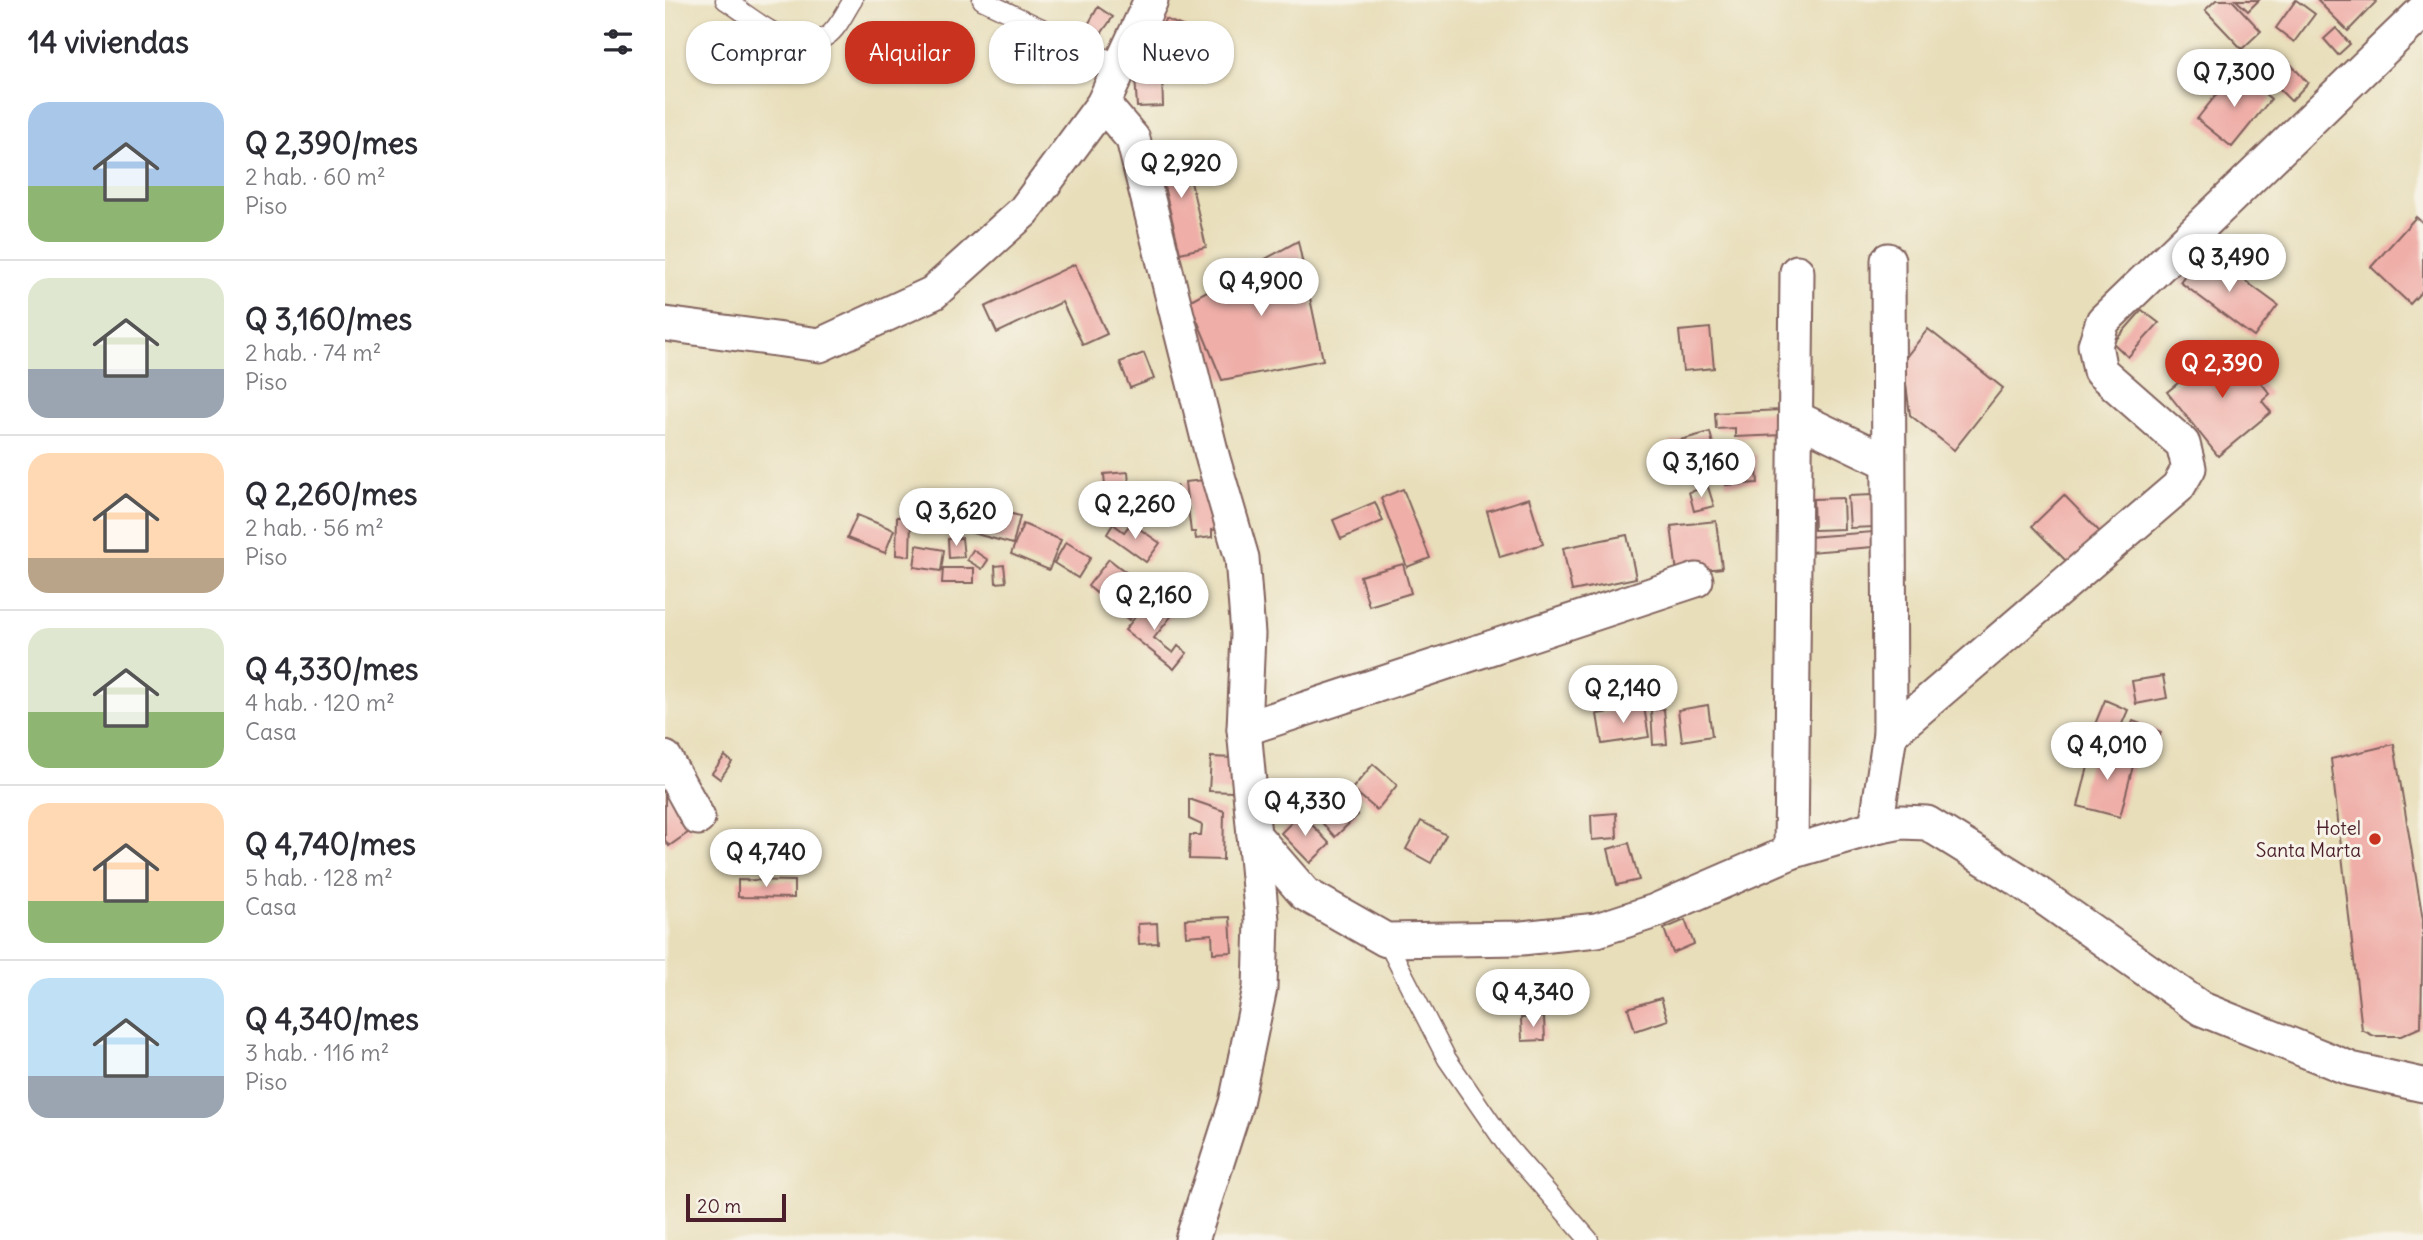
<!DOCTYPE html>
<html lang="es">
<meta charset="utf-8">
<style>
:root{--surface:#fff;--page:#f2f2f3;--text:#2b2b33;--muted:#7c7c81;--line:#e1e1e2;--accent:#c8321e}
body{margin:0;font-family:Delius,sans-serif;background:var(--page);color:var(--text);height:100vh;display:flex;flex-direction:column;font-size:26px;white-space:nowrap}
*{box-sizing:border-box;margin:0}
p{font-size:23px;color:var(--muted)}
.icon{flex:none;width:38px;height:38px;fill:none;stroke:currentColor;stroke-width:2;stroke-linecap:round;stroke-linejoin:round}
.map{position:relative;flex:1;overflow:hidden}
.side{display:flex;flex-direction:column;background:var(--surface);width:665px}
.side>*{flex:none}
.top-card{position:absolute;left:21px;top:21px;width:665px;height:63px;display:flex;gap:14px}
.scale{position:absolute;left:21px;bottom:18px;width:100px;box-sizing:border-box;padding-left:7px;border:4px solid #4a1f2b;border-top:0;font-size:19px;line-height:24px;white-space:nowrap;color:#4a1f2b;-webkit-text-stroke:5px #f7f3e8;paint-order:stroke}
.price{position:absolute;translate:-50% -60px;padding:0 16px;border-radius:24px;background:#fff;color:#222;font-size:23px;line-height:46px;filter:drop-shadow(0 2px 4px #0008)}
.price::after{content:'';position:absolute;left:50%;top:42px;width:21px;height:16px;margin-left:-10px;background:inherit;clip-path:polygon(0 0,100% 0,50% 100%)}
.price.on{background:var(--accent);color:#fff}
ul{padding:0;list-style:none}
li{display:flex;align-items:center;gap:21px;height:175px;padding:0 28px}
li+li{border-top:2px solid var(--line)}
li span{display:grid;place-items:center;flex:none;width:196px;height:140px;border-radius:21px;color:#555}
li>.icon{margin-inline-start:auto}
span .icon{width:84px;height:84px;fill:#fffc;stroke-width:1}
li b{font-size:30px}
h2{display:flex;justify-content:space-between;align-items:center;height:84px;padding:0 28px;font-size:30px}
.tag{padding:0 24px;border-radius:28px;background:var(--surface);box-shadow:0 2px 5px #0004;font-size:24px;line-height:63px}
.tag.on{background:var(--accent);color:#fff}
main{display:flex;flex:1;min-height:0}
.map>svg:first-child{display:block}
.building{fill:#efaea8}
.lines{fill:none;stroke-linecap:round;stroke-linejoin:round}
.lane-casing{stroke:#81625d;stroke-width:21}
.street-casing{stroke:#81625d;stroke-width:37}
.lane{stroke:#fff;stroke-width:18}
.street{stroke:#fff;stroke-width:33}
.poi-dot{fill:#c8321e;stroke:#f7f3e8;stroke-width:2.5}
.labels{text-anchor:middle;stroke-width:6;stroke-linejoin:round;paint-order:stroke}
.poi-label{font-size:19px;fill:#4a1f2b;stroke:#f7f3e8;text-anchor:end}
</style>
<main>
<section class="side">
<h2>14 viviendas<svg class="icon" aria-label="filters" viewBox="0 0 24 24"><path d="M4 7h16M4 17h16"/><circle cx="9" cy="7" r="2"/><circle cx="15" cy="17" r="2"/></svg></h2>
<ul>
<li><span style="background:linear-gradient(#a9c7e8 60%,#8fb573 0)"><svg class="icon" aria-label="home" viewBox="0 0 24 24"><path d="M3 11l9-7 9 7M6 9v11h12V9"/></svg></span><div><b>Q 2,390/mes</b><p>2 hab. · 60 m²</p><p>Piso</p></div></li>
<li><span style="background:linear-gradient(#dfe7d0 65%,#9aa5b1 0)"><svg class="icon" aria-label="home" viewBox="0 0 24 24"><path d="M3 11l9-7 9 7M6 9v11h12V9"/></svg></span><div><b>Q 3,160/mes</b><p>2 hab. · 74 m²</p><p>Piso</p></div></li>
<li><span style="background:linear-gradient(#ffd9b3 75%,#b9a48a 0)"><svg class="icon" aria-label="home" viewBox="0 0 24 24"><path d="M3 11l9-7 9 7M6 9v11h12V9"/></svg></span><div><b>Q 2,260/mes</b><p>2 hab. · 56 m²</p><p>Piso</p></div></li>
<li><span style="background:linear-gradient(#dfe7d0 60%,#8fb573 0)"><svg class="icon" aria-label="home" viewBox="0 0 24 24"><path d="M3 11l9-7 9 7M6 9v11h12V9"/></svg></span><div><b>Q 4,330/mes</b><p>4 hab. · 120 m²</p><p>Casa</p></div></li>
<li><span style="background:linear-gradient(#ffd9b3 70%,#8fb573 0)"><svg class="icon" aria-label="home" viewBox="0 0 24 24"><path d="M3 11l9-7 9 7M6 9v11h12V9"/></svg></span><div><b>Q 4,740/mes</b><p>5 hab. · 128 m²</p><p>Casa</p></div></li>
<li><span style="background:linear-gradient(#bfe0f5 70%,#9aa5b1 0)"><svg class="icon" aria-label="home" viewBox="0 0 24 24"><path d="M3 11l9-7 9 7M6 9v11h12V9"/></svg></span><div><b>Q 4,340/mes</b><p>3 hab. · 116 m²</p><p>Piso</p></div></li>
</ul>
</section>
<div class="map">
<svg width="1758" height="1240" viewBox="0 0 1758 1240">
<rect width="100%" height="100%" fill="#f7f3e8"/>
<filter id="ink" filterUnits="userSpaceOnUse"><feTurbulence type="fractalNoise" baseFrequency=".0143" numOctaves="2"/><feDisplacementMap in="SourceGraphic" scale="14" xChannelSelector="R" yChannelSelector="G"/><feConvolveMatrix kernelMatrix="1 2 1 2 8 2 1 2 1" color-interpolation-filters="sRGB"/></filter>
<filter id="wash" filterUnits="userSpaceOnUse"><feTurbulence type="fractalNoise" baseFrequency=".00686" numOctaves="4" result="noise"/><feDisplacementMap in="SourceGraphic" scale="28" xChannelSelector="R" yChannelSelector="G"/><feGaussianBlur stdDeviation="1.57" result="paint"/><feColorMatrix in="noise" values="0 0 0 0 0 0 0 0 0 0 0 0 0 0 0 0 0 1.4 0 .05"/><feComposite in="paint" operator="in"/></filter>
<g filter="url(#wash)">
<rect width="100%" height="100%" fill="#e8deba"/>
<g id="blocks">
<g class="building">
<path d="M1551,0H1567L1596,31L1577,49L1540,10Z"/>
<path d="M1571,0H1594L1583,11Z"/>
<path d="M1631,0L1650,14L1629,42L1611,28Z"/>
<path d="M1652,0H1708L1711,2L1683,31Z"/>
<path d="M433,7L448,17L433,38L420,30Z"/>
<path d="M500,19L544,37L526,78L483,60Z"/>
<path d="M1671,28L1685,44L1673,55L1659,39Z"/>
<path d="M1620,58L1643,83L1626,101L1601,76Z"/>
<path d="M1571,70L1606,99L1567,147L1532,119Z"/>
<path d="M497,75L498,106L472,107L470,76Z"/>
<path d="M518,147L541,247L515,253L491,153Z"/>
<path d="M1751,217L1758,223V290L1745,304L1706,267Z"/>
<path d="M633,241L658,360L557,380L524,301Z"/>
<path d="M1538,250L1613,305L1589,337L1515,282Z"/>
<path d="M410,264L442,334L418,345L397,302L332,333L320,307Z"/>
<path d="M1477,310L1494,323L1463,357L1448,343Z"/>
<path d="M1045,328L1049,368L1018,371L1014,331Z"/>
<path d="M1263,329L1338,388L1289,450L1245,415L1238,361Z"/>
<path d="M1555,349L1565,361L1573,354L1605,394L1597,401L1606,412L1553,456L1502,392Z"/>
<path d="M479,353L489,379L465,388L455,362Z"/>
<path d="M1117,410L1118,435L1070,437V428L1051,429L1050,413Z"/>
<path d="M1045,432L1054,469L1013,479L1004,443Z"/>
<path d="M1091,455L1093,483L1061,485L1059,458Z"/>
<path d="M463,472L466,509L442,511L439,474Z"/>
<path d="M550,479L555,529L547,530V537L531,539L530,532H526L520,482Z"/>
<path d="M513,486L514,517L494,518L492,487Z"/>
<path d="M1043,487L1049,506L1029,511L1024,492Z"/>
<path d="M738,489L765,558L742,567L716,498Z"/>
<path d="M1208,495L1210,527L1185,528L1183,496Z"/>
<path d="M1399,495L1436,533L1404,564L1367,526Z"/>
<path d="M864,498L878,544L835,557L822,511Z"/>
<path d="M1178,498L1179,529L1149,530L1148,499Z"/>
<path d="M296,501L355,516L348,544L289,528Z"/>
<path d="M710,502L718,521L676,539L668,520Z"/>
<path d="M192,515L229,530L220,553L182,538Z"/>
<path d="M232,517H246L245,556L231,555Z"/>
<path d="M1051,521L1057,568L1012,573L1006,526Z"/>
<path d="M466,523L495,543L481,562L442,534L448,524L459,532Z"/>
<path d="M358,524L396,540L384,570L346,554Z"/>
<path d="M1208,532V547L1144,552L1143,537Z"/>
<path d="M962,535L971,578L907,591L898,548Z"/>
<path d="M297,538L299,557L284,558L283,539Z"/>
<path d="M401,542L426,557L413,578L389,563Z"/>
<path d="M252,545L279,550L276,571L249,567Z"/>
<path d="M308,550L323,560L317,569L302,560Z"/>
<path d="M444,559L486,592L464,620L423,586Z"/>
<path d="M738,564L746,593L704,606L695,576Z"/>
<path d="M339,565L341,582L331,583L330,566Z"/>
<path d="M278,568H309V583H277Z"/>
<path d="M486,597L508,614L489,638L508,653L513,646L522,653L509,669L460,630Z"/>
<path d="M1498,676L1502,698L1471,704L1467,681Z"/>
<path d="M1440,700L1463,710L1451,738L1428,729Z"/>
<path d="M1043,705L1047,736L1017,741L1013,710Z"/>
<path d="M979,707L984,737L937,744L932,714Z"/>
<path d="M999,709L1002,744L988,745L986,710Z"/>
<path d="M1468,721L1496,732L1489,750L1461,739Z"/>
<path d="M1729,744L1758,920L1756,1027L1736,1036H1709L1697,1030L1666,759Z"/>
<path d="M1428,747L1470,758L1455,817L1413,806Z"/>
<path d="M60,756L67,762L55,779L47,773Z"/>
<path d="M546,757L568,758L567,792L544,791Z"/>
<path d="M708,764L732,785L712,810L687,789Z"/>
<path d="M0,790L27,830L4,846L0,840Z"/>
<path d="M675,794L693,815L670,837L651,816Z"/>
<path d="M524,799L559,811L558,860L524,859L525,835H536L537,825L524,819Z"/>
<path d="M636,813L665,844L645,863L616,833Z"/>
<path d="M951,813L952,838L927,840L926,815Z"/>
<path d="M756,821L781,835L766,863L741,849Z"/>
<path d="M964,843L974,880L952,885L943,849Z"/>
<path d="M73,880L129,881V898L73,897Z"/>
<path d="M565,917L567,952L548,953L547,934L521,936L520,919Z"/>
<path d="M1020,920L1029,944L1008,953L999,929Z"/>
<path d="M492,923L493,943L474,944L473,924Z"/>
<path d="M996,998L1003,1020L970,1031L963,1008Z"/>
<path d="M879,1017L880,1040L857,1041L856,1018Z"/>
</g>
</g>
</g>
<g filter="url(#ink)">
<use href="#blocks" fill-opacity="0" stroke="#81625d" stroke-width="2"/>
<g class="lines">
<g class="lane-casing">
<g id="lane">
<path d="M60,0C88,17 129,58 162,36C173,29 181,10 188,0"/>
<path d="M317,0L455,65"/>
<path d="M721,940L782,1059L842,1146L924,1240"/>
</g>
</g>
<g class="street-casing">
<g id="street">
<path d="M438,104L468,139L548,459L577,558L583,634L579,729L597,920L595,988L571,1103L527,1240"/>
<path d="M0,324L155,345L268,293L359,211L438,104L486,0"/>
<path d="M1131,418L1223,462"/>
<path d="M579,729L1031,580"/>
<path d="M1225,734L1513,487L1524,468L1518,444L1435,371L1430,345L1438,321L1758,11"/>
<path d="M0,758L33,818"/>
<path d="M1211,827L1225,734L1223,260"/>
<path d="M589,835L640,894L721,940L857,938L932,930L990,911L1126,852L1211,827L1236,822L1262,823L1354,880L1537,1009L1686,1069L1758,1085"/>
<path d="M1126,852L1132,272"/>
</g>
</g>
<use href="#lane" class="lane"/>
<use href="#street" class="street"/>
</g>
</g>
<circle class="poi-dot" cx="1710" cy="839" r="7"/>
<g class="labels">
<g class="poi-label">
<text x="1696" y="835">Hotel<tspan x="1696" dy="22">Santa Marta</tspan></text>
</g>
</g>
</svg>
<div class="scale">20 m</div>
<b class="price" style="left:1569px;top:109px">Q 7,300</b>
<b class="price" style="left:516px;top:200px">Q 2,920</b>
<b class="price" style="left:1564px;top:294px">Q 3,490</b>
<b class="price" style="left:596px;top:318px">Q 4,900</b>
<b class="price on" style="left:1557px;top:400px">Q 2,390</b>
<b class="price" style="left:1036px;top:499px">Q 3,160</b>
<b class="price" style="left:470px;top:541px">Q 2,260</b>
<b class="price" style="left:291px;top:548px">Q 3,620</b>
<b class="price" style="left:489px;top:632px">Q 2,160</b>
<b class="price" style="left:958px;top:725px">Q 2,140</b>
<b class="price" style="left:1442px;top:782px">Q 4,010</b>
<b class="price" style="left:640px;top:838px">Q 4,330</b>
<b class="price" style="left:101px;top:889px">Q 4,740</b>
<b class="price" style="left:868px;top:1029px">Q 4,340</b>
<div class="top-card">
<a class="tag">Comprar</a>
<a class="tag on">Alquilar</a>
<a class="tag">Filtros</a>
<a class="tag">Nuevo</a>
</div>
</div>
</main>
